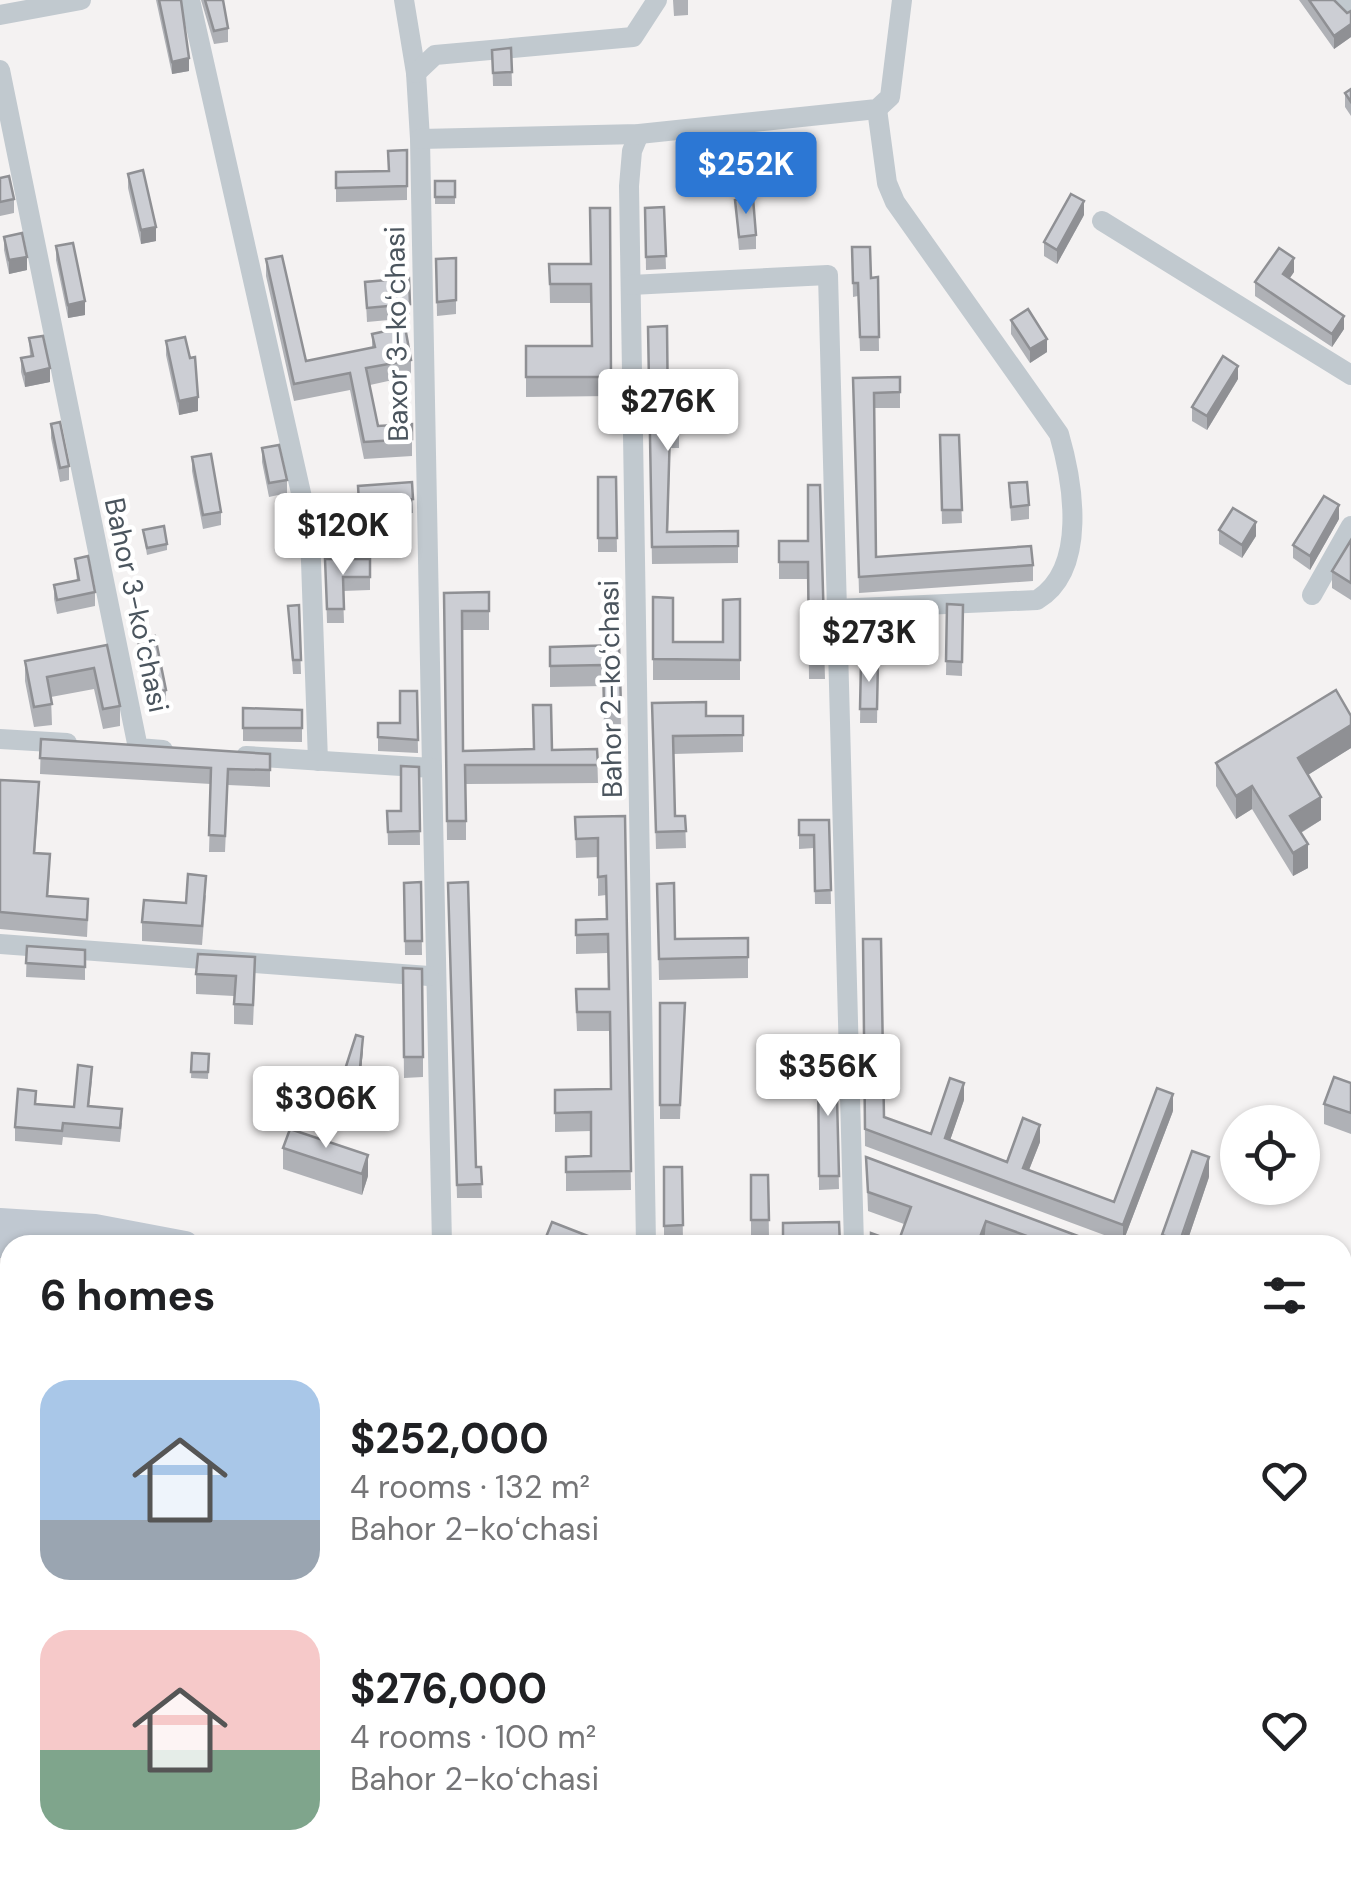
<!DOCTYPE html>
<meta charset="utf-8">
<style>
:root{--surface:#fff;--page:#f6f6f6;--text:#202124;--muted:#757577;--accent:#2c77d4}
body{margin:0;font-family:"DM Sans",sans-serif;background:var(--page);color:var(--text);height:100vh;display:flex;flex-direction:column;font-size:38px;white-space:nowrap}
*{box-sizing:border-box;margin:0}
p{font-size:32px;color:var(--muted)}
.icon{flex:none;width:55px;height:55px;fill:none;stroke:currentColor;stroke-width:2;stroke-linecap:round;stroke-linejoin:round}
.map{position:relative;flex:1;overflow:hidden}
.sheet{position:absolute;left:0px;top:1235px;width:1352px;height:642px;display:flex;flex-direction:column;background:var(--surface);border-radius:30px 30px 0 0;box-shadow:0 2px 8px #0004}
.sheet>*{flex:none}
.buttons{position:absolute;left:1220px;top:1105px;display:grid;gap:20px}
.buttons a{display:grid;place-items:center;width:100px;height:100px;border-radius:50%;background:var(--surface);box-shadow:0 2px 8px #0004;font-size:50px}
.price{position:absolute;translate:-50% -85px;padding:0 22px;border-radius:10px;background:#fff;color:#222;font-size:32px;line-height:65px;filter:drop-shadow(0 2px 5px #0008)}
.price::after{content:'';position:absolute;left:50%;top:60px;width:30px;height:22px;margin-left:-15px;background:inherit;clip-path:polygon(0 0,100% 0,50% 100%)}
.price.active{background:var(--accent);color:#fff}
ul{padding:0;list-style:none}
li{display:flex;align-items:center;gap:30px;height:250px;padding:0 40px}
li span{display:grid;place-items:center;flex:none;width:280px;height:200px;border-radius:30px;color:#555}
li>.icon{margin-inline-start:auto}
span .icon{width:120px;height:120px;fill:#fffc;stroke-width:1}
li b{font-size:42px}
h2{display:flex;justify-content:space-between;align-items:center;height:120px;padding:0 40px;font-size:42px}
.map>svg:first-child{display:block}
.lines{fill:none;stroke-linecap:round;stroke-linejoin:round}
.minor{stroke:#c1c9cf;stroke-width:20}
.secondary{stroke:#c0c8d1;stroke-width:28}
.wall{fill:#afb1b6}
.shaded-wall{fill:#8f9094}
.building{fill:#ccced4;stroke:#8f9094;stroke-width:2.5}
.labels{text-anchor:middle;stroke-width:9;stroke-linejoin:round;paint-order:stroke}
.street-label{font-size:28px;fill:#4b555e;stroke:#fff}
</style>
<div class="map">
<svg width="1351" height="1877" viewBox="0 0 1351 1877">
<rect width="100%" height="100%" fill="#f4f2f2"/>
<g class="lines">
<g class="minor">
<path d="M190,0L310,533L318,761"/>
<path d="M404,0L416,73L420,139L432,768"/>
<path d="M1340,0L1351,14"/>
<path d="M0,15L81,0"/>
<path d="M0,70L138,748L163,750"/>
<path d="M416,73L435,55L633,37L657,0"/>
<path d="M639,134L632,151L629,186L646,1245"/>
<path d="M420,139L639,134L877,109L890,97L902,0"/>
<path d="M1102,221L1351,375"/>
<path d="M631,285L828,275L854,1245"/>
<path d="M1312,595L1351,526"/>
<path d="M835,609L1037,600C1088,569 1073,482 1059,434L895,202L887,183L877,109"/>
<path d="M0,739L67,743"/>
<path d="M246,756L432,768L442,1245"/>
<path d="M0,944L429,976"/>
<path d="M0,1500L10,1501"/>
<path d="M0,1859L10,1860"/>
<path d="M92,1868L204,1877"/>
<path d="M593,1868V1877"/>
<path d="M751,1877L755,1868"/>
</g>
<g class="secondary">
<path d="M0,1222L95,1228L185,1245"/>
<path d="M0,1244L20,1245"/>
<path d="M1342,1643L1351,1647"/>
<path d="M1342,1665L1351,1668"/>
</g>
</g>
<g class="wall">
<path d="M156,0H181L189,71L172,74Z"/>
<path d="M201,0H223L228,28V42L214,44Z"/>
<path d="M673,0H688V15L674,16Z"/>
<path d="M1299,0H1334L1347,13L1351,11V37L1334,49Z"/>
<path d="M511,48L512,86H493L492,50Z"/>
<path d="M1351,89V116L1345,107V93Z"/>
<path d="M407,150V200L336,202V172L389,171Z"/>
<path d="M128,174L156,241L141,244L128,188Z"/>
<path d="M0,178L14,199V213L0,216Z"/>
<rect x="435" y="181" width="20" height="23"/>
<path d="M735,200L756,235V249L739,250Z"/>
<path d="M664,207L666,269L646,270L645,208Z"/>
<path d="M610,208L611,396L526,397V346H591V303H550L549,264H591Z"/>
<path d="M1084,215L1057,264L1044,256V242Z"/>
<path d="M4,237L27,270L9,274L4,250Z"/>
<path d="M56,246L85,315L68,318L56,260Z"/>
<path d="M852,247L871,278L878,277L879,351H860L858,296L853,297Z"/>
<path d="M456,258V314L437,316L436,259Z"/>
<path d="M266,259L306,361L372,348V334L411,360V376L370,385L378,426L412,424V456L364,459L350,390L294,401L266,276Z"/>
<path d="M1294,272L1289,279L1344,329L1332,347L1255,296V282Z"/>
<path d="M409,278L410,318L367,322L365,282Z"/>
<path d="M1011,320L1047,352L1030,363L1011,334Z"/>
<path d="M648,327L668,417H679V448H670L668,532L738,531V563L652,564Z"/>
<path d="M29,338L50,382L25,387L21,372V358L30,356Z"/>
<path d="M166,341L198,411L179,415L166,355Z"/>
<path d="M900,377V408H874L876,557L1033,565V581L859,593L853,378Z"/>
<path d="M1238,379L1207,430L1192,421V407Z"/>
<path d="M51,424L69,466V480L60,482L51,438Z"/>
<path d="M940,435H959L962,523L942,524Z"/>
<path d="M262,448L287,480V493L269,497L262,462Z"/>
<path d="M192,457L221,512V525L203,529L192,471Z"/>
<path d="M598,477H616L617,552H598Z"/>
<path d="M412,482L413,513L359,517L358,486Z"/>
<path d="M1009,483L1029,505V519L1011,521Z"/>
<path d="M820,485L825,679H809L808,579H779V541H808Z"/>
<path d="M1339,519L1310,570L1293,558V545Z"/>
<path d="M143,530L167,544V550L147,555Z"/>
<path d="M1219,530L1256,536L1242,558L1219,544Z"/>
<path d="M1351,540V600L1332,588V571Z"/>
<path d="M75,559L95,592V606L57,614L54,599V585L77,581Z"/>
<path d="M325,559H370V590L343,591L344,623H327Z"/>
<path d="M489,592V630H462L463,751L597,749L598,783L466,784V840H447L444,593Z"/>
<path d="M653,597L673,642H723L740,599V680H653Z"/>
<path d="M947,604L963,605L962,676L946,675Z"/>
<path d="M299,605L301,674H293L288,606Z"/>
<path d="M138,640L166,690V704L149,708L138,653Z"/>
<path d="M107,645L120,706V726L103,729L94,689L51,697L52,725L34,727L25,681V661Z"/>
<path d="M619,645L621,727H604L603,686L550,687V647Z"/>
<path d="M861,661L878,662L877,723H860Z"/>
<path d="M417,691L418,753L378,751V723H400Z"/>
<path d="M652,703L706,716H743V752L674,754L675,816H685L686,848L656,849Z"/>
<path d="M243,708L302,710V742L243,741Z"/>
<path d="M1351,716V748L1308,775L1321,820L1301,833L1308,868L1293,876L1252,809L1236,819L1216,786V763Z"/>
<path d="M41,739L270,754V787L228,785L225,852H209L211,784L40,774Z"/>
<path d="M419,767L420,845H388L387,811H401Z"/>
<path d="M0,780L39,799L35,853L50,870L48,896L88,915L87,937L0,929Z"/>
<path d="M625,816L631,1190L566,1191V1157L591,1156V1131L555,1132V1090L611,1089L610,1031H577L576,1008L609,989L608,953L576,954V920L607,919L606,895L598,896V857L576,858L575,817Z"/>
<path d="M799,820H829L831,904H815L814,848L799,849Z"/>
<path d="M421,882L422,955H405L404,883Z"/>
<path d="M448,883L476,1167H481L482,1198H457Z"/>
<path d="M657,884L675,939L748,938V978L659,980Z"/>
<path d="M206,895L202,945L142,941V922Z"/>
<path d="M863,939L884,1117L931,1134L964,1100L950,1140L1007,1162L1040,1142L1029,1170L1114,1202L1173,1111L1123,1242L865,1146Z"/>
<path d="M27,946L85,950V980L26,977Z"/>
<path d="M403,968L423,1057V1077L404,1078Z"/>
<path d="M196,974L255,978L253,1025L234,1024V996L196,994Z"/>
<path d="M660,1003H685L680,1119H660Z"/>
<path d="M363,1050L358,1102L341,1096V1082Z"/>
<path d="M192,1053L209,1054L208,1079L191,1078Z"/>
<path d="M836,1059L839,1189L819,1190L818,1060Z"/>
<path d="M92,1080L89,1106L122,1123L120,1142L63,1137L62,1145L15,1141V1127L36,1104L74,1107Z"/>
<path d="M1351,1083V1134L1324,1124V1104Z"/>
<path d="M283,1148L368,1176L362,1195L283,1169Z"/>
<path d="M866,1157L1102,1245H997L986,1241L984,1245H871L898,1243L904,1224L868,1211Z"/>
<path d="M664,1167H682L683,1245H664Z"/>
<path d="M751,1175H768L769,1239H751Z"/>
<path d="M1209,1177L1186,1245H1162V1235Z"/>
<path d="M783,1223L840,1245H783Z"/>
<path d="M1342,1416L1351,1421V1463L1342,1459Z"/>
<path d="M0,1422L10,1440L5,1481L0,1480Z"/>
<path d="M0,1656H10V1699L0,1698Z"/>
<path d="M630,1868H673L669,1877H654Z"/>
</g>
<g class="shaded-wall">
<path d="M1351,24V37L1334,49V36Z"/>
<path d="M189,58V71L172,74V62Z"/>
<path d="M1084,201V215L1057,264V250Z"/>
<path d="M156,227V241L141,244V230Z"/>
<path d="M27,257V270L9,274V260Z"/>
<path d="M1294,258V272L1283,288V274Z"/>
<path d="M85,301V315L68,318V305Z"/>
<path d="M1344,316V329L1332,347V334Z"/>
<path d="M1047,339V352L1030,363V349Z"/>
<path d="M1238,366V379L1207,430V416Z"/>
<path d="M50,368V382L25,387V374Z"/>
<path d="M198,397V411L179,415V401Z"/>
<path d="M1339,505V519L1310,570V556Z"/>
<path d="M1256,522V536L1242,558V545Z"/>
<path d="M1351,725V748L1298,781V758Z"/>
<path d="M1252,786V809L1236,819V796Z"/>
<path d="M1321,797V820L1290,839V816Z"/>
<path d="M1308,844V868L1293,876V853Z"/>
<path d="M363,1037V1050L358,1102V1088Z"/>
<path d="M964,1083V1100L945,1155V1138Z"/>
<path d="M1173,1094V1111L1123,1242V1225Z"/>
<path d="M1040,1125V1142L1023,1185V1168Z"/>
<path d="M368,1155V1176L362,1195V1174Z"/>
<path d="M1209,1157V1177L1186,1245H1180Z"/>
<path d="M986,1221L984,1245H977Z"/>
<path d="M10,1423V1440L5,1481V1464Z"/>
<path d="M10,1629V1646L0,1649V1632Z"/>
<path d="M668,1868H673L669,1877H667Z"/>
</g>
<g class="building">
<path d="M159,0H181L189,58L172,62Z"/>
<path d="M205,0H223L228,28L214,31Z"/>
<path d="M1309,0H1334L1347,13L1351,11V24L1334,36Z"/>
<path d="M511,48L512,72L493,73L492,50Z"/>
<path d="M1351,89V102L1345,93Z"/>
<path d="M407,150V186L336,188V172L389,171L388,151Z"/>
<path d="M143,170L156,227L141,230L128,174Z"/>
<path d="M9,176L14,199L0,202V178Z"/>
<rect x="435" y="181" width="20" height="16"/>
<path d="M1071,194L1084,201L1057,250L1044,242Z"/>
<path d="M753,198L756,235L739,237L735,200Z"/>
<path d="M664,207L666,256L646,257L645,208Z"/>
<path d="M590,208H610L611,377H526V346H592L591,284H550L549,264H591Z"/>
<path d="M22,233L27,257L9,260L4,237Z"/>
<path d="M73,243L85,301L68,305L56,246Z"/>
<path d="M852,247H870L871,278L878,277L879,337H860L858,283H853Z"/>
<path d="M1279,248L1294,258L1283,274L1344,316L1332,334L1255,282Z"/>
<path d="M282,256L306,361L375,347L372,334L405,327L411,360L366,368L378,426L412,424V439L364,442L350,373L294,384L266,259Z"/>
<path d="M456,258V300L437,302L436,259Z"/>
<path d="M409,278L410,304L367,308L365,282Z"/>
<path d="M1028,309L1047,339L1030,349L1011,320Z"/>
<path d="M667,326L668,417H679V432H670L667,532L738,531V546L652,547L648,327Z"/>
<path d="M43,336L50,368L25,374L21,358L33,356L29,338Z"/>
<path d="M185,337L190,358L195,357L198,397L179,401L166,341Z"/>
<path d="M1223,356L1238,366L1207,416L1192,407Z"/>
<path d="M900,377V392L874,393L876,557L1031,546L1033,565L859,577L853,378Z"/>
<path d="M60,422L69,466L60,468L51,424Z"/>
<path d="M940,435H959L962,510H942Z"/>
<path d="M279,445L287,480L269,483L262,448Z"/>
<path d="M211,454L221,512L203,515L192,457Z"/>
<path d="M598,477H616L617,538H598Z"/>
<path d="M412,482L413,499L359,503L358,486Z"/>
<path d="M1027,482L1029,505L1011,507L1009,483Z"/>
<path d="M808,485H820L825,662H809L808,562H779V541H808Z"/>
<path d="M1324,496L1339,505L1310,556L1293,545Z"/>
<path d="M1233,508L1256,522L1242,545L1219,530Z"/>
<path d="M164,526L167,544L147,548L143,530Z"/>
<path d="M1351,540V583L1332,571Z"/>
<path d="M88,556L95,592L57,600L54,585L79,580L75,559Z"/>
<path d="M325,559H370V577H343L344,609H327Z"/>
<path d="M489,592V611H462L463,751L534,749L533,705H551L552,750L597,749L598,765H465L466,821H447L444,593Z"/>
<path d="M653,597L673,598V642H723V600L740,599V660L653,659Z"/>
<path d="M947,604L963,605L962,662L946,661Z"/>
<path d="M299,605L301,660H293L288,606Z"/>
<path d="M155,636L166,690L149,694L138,640Z"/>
<path d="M107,645L120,706L103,709L94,668L47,677L52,704L34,707L25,661Z"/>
<path d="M619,645L621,706H604L603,665L550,666V647Z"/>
<path d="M861,661L878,662L877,709H860Z"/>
<path d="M1336,690L1351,716V725L1298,758L1321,797L1290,816L1308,844L1293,853L1252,786L1236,796L1216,763Z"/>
<path d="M400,691H417L418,740L378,737V723H400Z"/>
<path d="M706,702V716H743V735L673,736L675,816H685L686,831L656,832L652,703Z"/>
<path d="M243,708L302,710V728H243Z"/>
<path d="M41,739L270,754V770L228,769L225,836L209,835L211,768L40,758Z"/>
<path d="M401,766L419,767L420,831L388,832L387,811H401Z"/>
<path d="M0,780L39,782L34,853L50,854L47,896L88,899L87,920L0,912Z"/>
<path d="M625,816L631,1171L566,1172V1157L591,1156V1112L555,1113V1090L611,1089L610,1012H577L576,989H609L608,934L576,935V920L607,919L606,876L598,877V838L576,839L575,817Z"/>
<path d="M799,820H829L831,890L815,891L814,835H799Z"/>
<path d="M188,874L206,876L202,926L142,922L144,900L186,903Z"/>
<path d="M421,882L422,941H405L404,883Z"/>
<path d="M468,882L476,1167H481L482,1184L457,1185L448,883Z"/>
<path d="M674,883L675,939L748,938V957L659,959L657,884Z"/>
<path d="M863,939H881L884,1117L931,1134L950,1078L964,1083L945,1138L1007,1162L1023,1118L1040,1125L1023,1168L1114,1202L1157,1088L1173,1094L1123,1225L865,1129Z"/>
<path d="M27,946L85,950V967L26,963Z"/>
<path d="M198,954L255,957L253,1005L234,1004L236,976L196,974Z"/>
<path d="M403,968L422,969L423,1057H404Z"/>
<path d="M660,1003H685L680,1105H660Z"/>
<path d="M356,1035L363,1037L358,1088L341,1082Z"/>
<path d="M192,1053L209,1054L208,1072H191Z"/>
<path d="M836,1059L839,1176H819L818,1060Z"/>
<path d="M78,1065L92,1067L88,1106L122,1109L120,1128L63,1123L62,1131L15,1127L18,1089L36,1091L35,1104L74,1107Z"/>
<path d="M1334,1077L1351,1083V1113L1324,1104Z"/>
<path d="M290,1129L368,1155L362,1174L283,1148Z"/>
<path d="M1192,1151L1209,1157L1180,1241L1162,1235Z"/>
<path d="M866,1157L1102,1245H1037L1038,1240L986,1221L977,1245H871V1233L898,1243L911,1207L868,1192Z"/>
<path d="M664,1167H682L683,1225L664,1226Z"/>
<path d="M751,1175H768L769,1220H751Z"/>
<path d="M552,1222L611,1245H552L544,1242Z"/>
<path d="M839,1222L840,1245H821V1243L783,1244V1223Z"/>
<path d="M1342,1416L1351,1421V1446L1342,1441Z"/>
<path d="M0,1422L10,1423L5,1464L0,1463Z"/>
<path d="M0,1614L10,1615V1629L0,1632Z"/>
<path d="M0,1656H10V1682L0,1681Z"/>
<path d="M212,1868H231L230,1877H185V1871H211Z"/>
<path d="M407,1868H465L464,1877H406Z"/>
<path d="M1118,1868H1193L1222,1877H1115Z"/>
<path d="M1300,1868H1320L1346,1877H1297Z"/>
</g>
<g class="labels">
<g class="street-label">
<text transform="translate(396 334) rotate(-91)" y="10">Baxor 3-koʻchasi</text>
<text transform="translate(137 605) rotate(78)" y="10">Bahor 3-koʻchasi</text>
<text transform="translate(610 689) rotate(-91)" y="10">Bahor 2-koʻchasi</text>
</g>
</g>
</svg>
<div class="buttons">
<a><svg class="icon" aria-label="locate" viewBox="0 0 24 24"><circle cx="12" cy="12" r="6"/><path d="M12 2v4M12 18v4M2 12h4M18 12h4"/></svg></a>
</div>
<b class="price active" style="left:746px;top:217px">$252K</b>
<b class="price" style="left:668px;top:454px">$276K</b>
<b class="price" style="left:343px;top:578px">$120K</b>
<b class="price" style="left:869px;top:685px">$273K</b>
<b class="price" style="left:828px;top:1119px">$356K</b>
<b class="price" style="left:326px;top:1151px">$306K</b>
<section class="sheet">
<h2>6 homes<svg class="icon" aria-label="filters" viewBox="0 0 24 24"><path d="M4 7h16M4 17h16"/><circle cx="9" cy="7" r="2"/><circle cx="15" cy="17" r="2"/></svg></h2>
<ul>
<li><span style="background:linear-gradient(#a9c7e8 70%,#9aa5b1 0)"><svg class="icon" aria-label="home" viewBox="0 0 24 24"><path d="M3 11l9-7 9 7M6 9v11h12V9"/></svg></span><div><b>$252,000</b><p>4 rooms · 132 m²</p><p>Bahor 2-koʻchasi</p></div><svg class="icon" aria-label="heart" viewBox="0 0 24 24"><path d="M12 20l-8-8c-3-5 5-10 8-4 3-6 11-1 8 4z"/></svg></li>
<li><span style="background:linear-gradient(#f6c9c9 60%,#7fa58c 0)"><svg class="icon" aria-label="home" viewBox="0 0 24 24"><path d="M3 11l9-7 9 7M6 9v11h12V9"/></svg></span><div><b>$276,000</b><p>4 rooms · 100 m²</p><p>Bahor 2-koʻchasi</p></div><svg class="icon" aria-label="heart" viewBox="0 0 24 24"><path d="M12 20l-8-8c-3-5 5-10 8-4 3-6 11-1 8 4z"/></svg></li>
</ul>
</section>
</div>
